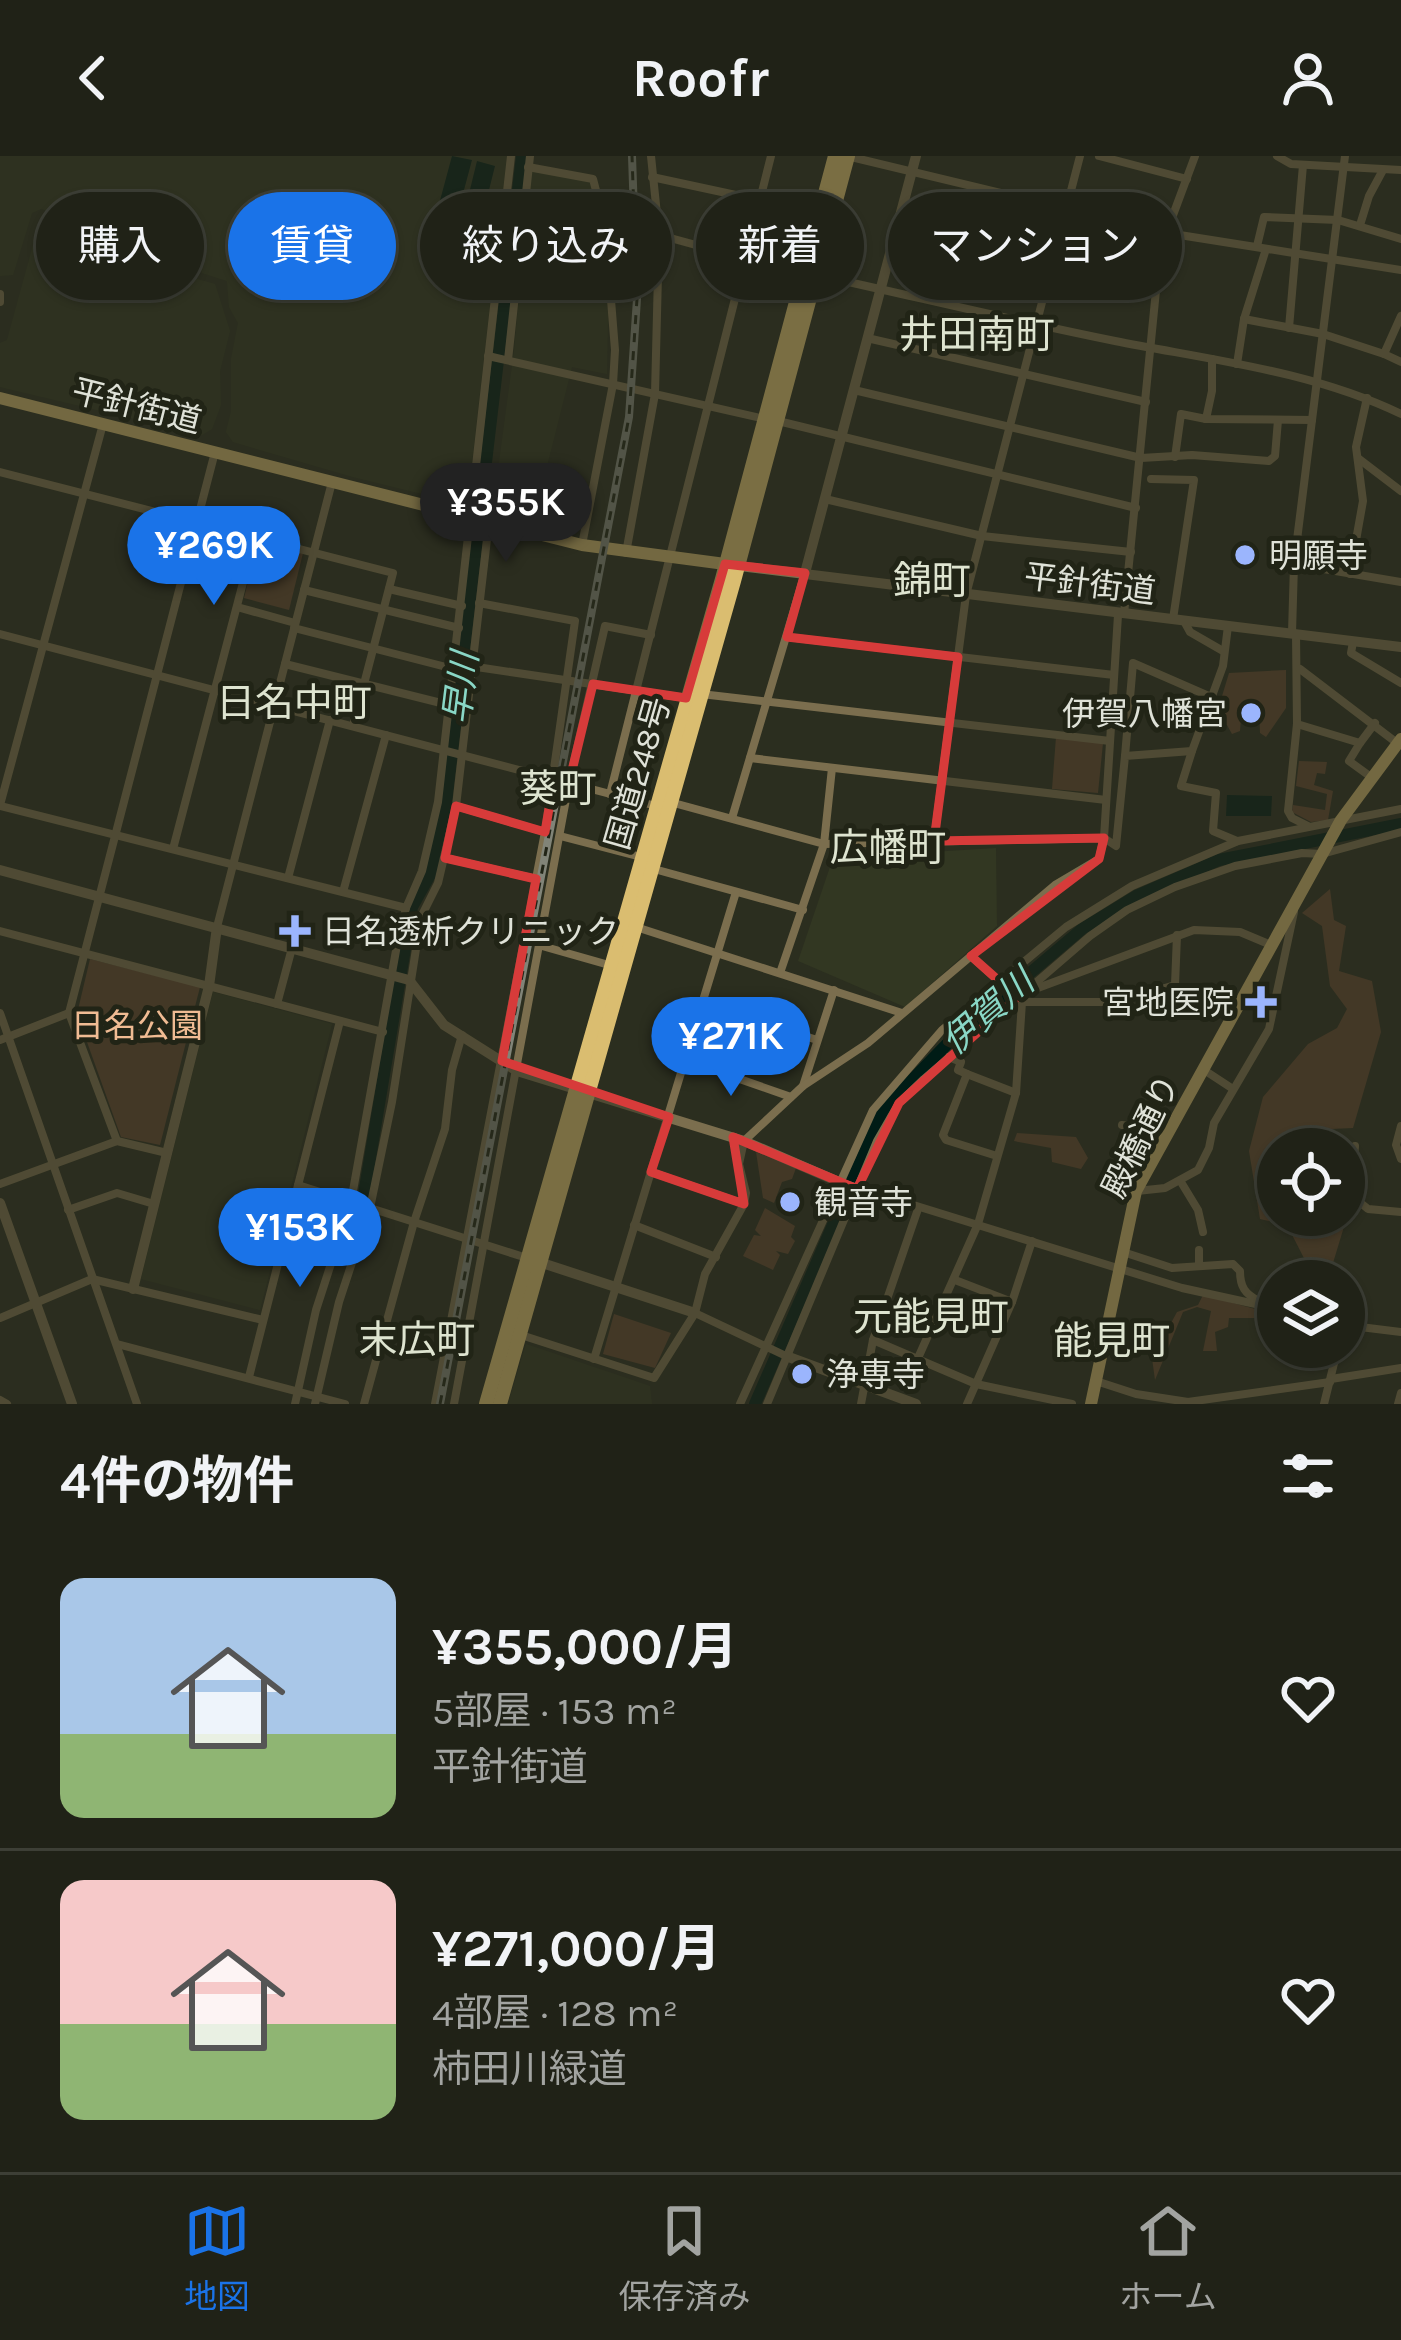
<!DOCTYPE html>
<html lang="ja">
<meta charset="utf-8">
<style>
:root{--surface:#202217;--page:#282a20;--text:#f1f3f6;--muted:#a2a4a1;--line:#3d3f36;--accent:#1a73e8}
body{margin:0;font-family:Karla,"Noto Sans JP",sans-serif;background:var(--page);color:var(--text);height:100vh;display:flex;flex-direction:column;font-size:45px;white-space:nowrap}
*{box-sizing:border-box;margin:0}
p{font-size:39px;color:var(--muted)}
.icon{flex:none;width:66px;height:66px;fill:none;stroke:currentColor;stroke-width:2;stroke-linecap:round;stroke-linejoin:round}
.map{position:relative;height:1248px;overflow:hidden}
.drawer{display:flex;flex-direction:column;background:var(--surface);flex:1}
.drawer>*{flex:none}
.top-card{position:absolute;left:36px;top:36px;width:1329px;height:108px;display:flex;gap:24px}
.controls{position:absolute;left:1257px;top:972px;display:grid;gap:24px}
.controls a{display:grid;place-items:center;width:108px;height:108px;border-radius:50%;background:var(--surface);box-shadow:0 3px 9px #0004,0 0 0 3px var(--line);font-size:60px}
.price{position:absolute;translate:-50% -102px;padding:0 27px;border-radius:42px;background:var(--accent);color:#fff;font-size:39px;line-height:78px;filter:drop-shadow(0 3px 6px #0008)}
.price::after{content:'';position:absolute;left:50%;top:72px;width:36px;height:27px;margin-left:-18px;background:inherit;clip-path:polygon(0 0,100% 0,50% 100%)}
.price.on{background:#222;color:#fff}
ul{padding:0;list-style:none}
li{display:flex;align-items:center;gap:36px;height:300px;padding:0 60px}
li+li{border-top:3px solid var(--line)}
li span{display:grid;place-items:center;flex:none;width:336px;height:240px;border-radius:24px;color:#555}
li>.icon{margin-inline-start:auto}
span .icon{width:144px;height:144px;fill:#fffc;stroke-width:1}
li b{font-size:51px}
h2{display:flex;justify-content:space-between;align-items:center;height:144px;padding:0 60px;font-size:51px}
.chip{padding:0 42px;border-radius:54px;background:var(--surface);box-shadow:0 3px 9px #0004,0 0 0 3px var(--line);font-size:42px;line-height:108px}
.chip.on{background:var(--accent);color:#fff}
header{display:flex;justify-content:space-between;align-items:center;height:156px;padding:0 60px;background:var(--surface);font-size:54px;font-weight:700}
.menu{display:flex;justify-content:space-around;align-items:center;height:168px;border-top:3px solid var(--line);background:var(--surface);font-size:33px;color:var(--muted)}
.menu a{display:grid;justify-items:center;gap:6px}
.menu .on{color:var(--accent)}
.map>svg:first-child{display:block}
.built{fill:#323722}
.green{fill:#604530}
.water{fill:#001c16}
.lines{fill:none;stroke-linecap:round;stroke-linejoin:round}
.river{stroke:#001c16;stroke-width:12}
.minor-tunnel{stroke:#46493b;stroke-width:8;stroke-dasharray:8 4;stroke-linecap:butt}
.minor{stroke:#7b6e4e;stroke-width:8}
.tertiary{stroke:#7b6e4e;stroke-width:10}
.primary{stroke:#cbb06a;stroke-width:12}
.trunk{stroke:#dabd70;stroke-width:14}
.rail-casing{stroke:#818478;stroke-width:8}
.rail{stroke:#212416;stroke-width:3;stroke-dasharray:9;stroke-linecap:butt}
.marked{fill:none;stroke:#d73b3a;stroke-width:9;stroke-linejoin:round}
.poi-dot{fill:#9bb5fd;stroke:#212416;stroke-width:4.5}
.labels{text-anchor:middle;stroke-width:10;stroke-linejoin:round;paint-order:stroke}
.street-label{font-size:33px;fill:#dfe2d8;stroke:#212416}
.poi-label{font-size:33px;fill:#dfe2d8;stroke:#212416;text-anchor:start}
.park-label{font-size:33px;fill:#f0bb93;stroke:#212416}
.water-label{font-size:36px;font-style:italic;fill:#89d7c6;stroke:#212416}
.quarter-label{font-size:39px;fill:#dee4d0;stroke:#212416}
</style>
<header><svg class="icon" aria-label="back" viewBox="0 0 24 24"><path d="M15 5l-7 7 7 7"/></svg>Roofr<svg class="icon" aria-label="person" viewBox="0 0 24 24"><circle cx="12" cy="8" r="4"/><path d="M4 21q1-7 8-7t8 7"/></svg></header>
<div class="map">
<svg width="1401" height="1248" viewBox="0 0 1401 1248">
<rect width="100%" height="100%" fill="#2b2e1f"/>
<g class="built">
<path d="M0,0H507L467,349L353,321L233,286L226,276L231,255V203L238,167L229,151L227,125L202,117L197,96L192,91L41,53L32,57L13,119L0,120Z"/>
<path d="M531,14L590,24L600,69L608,158L607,218L572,211L532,369L492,359L514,195Z"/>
<path d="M41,60L177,95L189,105L190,121L215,128L230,175L220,215L221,249L212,273L202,279L0,231V187L7,184Z"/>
<path d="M996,692L997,770L905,851L798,805L833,702Z"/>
<path d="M213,836L332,868L260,1154L141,1123Z"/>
<path d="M526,1188L650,1230L652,1248H508Z"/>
</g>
<g class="green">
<path d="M258,385L303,397L289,454L244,442Z"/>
<path d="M1286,514V552L1266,581L1260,577L1259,550L1242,549L1240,575L1232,578L1227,569L1213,570L1229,517Z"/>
<path d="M1056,581L1103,587L1098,637L1052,633Z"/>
<path d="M1299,605L1327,606L1325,618L1317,617L1314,629L1333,635L1328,664L1311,666L1292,656L1293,649L1325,654L1327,638L1296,630Z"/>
<path d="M1330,733L1334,764L1346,770L1339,815L1372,825L1381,876L1353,972L1331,973L1324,993H1278V1059H1343L1346,1064L1333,1107L1306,1106L1287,1069L1260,1063L1249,995L1263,941L1308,888L1337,872L1347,853L1330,830L1322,770L1302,757Z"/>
<path d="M90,803L200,831L160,989L121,981L77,858Z"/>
<path d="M1017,977L1076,981L1088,1002L1081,1013L1052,1006L1051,992L1014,985Z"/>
<path d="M756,996L796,1012L792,1023L782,1026L774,1047L763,1042Z"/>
<path d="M765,1052L795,1070L791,1081L795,1085L788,1098L776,1095L780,1099L773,1114L743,1100L754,1079L761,1080L755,1074Z"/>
<path d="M1203,1139L1259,1154L1258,1162H1229L1228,1171L1215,1176L1217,1195H1203L1211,1155L1197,1151L1183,1156L1155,1224L1152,1202L1177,1156L1198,1149Z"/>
<path d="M614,1158L671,1177L655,1212L603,1198Z"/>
</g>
<g class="water">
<path d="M452,0L472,4L452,79L432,74Z"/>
<path d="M477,5L495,10L483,58L465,54Z"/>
<path d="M1227,639L1272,640L1271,660H1226Z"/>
</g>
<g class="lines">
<g class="river">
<path d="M361,1056L412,751L431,717L446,647L522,0"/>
<path d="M755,1248L883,954L951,884L1082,773L1136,740L1219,704L1401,668"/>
</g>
<path class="minor-tunnel" d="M605,69L652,77"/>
<g class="minor">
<path d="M847,0L1167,77L1401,114"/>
<path d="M1099,0L1187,23"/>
<path d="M1277,0L1291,8L1401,14"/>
<path d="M528,11L593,23L605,69L615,194L613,228L582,389"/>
<path d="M652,21L759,44"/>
<path d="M1360,69L1369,40L1383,14"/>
<path d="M896,75L1153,136"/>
<path d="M652,77L802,118"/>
<path d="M1257,90L1264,61L1338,64L1401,83"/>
<path d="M817,119C917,141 1015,165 1115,185C1211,204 1312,215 1401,258"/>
<path d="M0,138V146"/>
<path d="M1401,160L1384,198L1401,206"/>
<path d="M1244,163L1323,178L1384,198"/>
<path d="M1289,172L1303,9"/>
<path d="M867,182L1146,246"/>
<path d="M488,200L765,263"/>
<path d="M508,204L530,0"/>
<path d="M1237,208L1244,163L1266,93"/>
<path d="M854,234L1141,302L1192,299L1269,305L1275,300L1278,264"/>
<path d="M1206,263L1212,235V203"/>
<path d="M778,265L1136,352"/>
<path d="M1175,301L1181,258L1206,263L1312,264"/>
<path d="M1359,303L1401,335"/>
<path d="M0,316L393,417L353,570"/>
<path d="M1151,323L1194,324L1173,463"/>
<path d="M825,343L982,380L1131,396"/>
<path d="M626,397L655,238L659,78L651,0"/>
<path d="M1294,408L1401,426"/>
<path d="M1350,418L1363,345L1356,291L1367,242"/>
<path d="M389,433L462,450"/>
<path d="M304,434L459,472"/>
<path d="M237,451L295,467"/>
<path d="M1124,458L1160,94L1195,0"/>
<path d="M1184,465L1190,476L1223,495"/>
<path d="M294,472L454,513"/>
<path d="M1292,477L1294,408L1345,0"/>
<path d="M0,478L656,650"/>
<path d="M1296,478L1297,568L1288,655L1292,662L1308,670"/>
<path d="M787,481L1114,519"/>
<path d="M1353,486L1351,497L1401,527"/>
<path d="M285,508L449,549"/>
<path d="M470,510L686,542"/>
<path d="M1300,513L1397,587"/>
<path d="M701,538L1110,585"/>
<path d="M1297,568L1360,587L1349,605L1371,621"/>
<path d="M1360,587L1375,567"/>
<path d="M1192,595L1181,630L1216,637L1213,675L1237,685"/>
<path d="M1125,600L1133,507L1211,541"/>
<path d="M750,602L1106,644"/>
<path d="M610,638L771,0"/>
<path d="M670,646L824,688L1104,682L1116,690L1125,600L1192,595L1223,510L1228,470"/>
<path d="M0,649L103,268"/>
<path d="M0,650L406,752"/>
<path d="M456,650L545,676"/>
<path d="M732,662L805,417"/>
<path d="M560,680L641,701"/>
<path d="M934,685L966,439L1080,0"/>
<path d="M173,693L255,381"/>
<path d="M445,702L536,723"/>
<path d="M654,713L803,754"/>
<path d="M288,722L330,564"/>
<path d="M343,736L386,579"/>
<path d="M217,771L332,326"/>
<path d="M636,771L902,857"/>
<path d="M0,775L383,876"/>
<path d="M542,790L609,809"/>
<path d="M971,800L1022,846H1117L1175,829L1177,779"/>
<path d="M780,817L824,688L832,612"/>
<path d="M1027,836L1194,774L1240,776L1271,789"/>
<path d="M701,846L817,884"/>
<path d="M277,848L292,792"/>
<path d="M0,857L137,1248"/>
<path d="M0,884L69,857"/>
<path d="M949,901L961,906L958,914L967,918"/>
<path d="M685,904L791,941"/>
<path d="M1204,914L1233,933"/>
<path d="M803,930L834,834"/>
<path d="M1122,969L1167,975"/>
<path d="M1401,970L1396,989L1401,1003"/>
<path d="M117,985L69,857L215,296"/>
<path d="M1355,990L1351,1039L1368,1053L1401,1056"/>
<path d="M997,1000L946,984L943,979L967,918L1016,937"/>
<path d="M651,1016L744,1048"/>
<path d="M839,1026L1182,1132L1278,1153"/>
<path d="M1181,1026L1198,1054L1203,1076"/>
<path d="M0,1028L117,985L167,997"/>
<path d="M298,1029L527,1102"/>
<path d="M1137,1035L1165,1032L1198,1014L1209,992L1214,967L1269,873L1294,756"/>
<path d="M68,1054L117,1037L154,1048"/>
<path d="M634,1069L716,1101"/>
<path d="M1123,1096L1172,1112L1233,1108L1240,1115C1240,1131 1245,1138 1259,1145"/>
<path d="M1199,1110V1094"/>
<path d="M955,1124L1012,1146"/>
<path d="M695,1157L786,1200"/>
<path d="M0,1162L92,1123L263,1164"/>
<path d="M1344,1169L1401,1176"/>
<path d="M521,1179L654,1222L695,1157L705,1118L744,1048L746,1037L739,1008L744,985L803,930L868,887L1055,729L1099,703L1104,682L1118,459"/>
<path d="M873,1184L976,1228L1072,1248"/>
<path d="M117,1188L345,1248"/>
<path d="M918,1202L978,1068L1016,937L1022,846"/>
<path d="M594,1203L736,736"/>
<path d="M249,1221L340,865"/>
<path d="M1331,1223L1401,1212"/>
<path d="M1096,1225L1136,1238L1188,1246L1330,1226"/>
<path d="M0,1244L7,1248"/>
<path d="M295,1248L316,1154L351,1046L397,789L406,752L422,715L438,646L511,0"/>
<path d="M315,1248L339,1146L370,1052L392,946L421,761L438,727L456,650L489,366"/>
<path d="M364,1248L414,1066L445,973L452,914L462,879"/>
<path d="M435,1248L545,676L575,465L479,447"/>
<path d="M454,1248L569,627L605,470L651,479"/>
<path d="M740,1248L873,954L942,874L1066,771L1132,730L1238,685L1401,653"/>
<path d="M767,1248L877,985L899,947L924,923L1090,780L1127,754L1175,731L1235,710L1302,697L1322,698L1401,676"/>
<path d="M861,1248L873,1184L918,1053"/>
<path d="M967,1248L1012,1146L1032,1085"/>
<path d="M1324,1248L1338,1191"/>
<path d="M1398,1248L1401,1237"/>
</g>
<g class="tertiary">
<path d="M731,409L1401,491"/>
<path d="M805,417L916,0"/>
<path d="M0,714L409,824L444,869L517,915L744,985L839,1026"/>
<path d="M0,1047L72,1248"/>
<path d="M536,1105L695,1157"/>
<path d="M133,1133L209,830L217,771"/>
<path d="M786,1200L916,1248"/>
</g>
<g class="primary">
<path d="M0,242L582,389L725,408"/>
<path d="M1091,1248L1136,1035L1341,664L1401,583"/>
</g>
<g class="trunk">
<path d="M486,1248L722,423L835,0"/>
<path d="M500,1248L734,425L848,0"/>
</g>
<g class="rail-casing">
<path id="rail" d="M440,1248L629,261L637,143L632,0"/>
</g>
<use href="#rail" class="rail"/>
</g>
<path d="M0 0H1401V1248H0ZM725,408L805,417L787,481L958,501L934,685L1104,682L1099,703L971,800L1017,841L899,947L857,1033L733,981L744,1048L651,1016L669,961L502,905L536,723L445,702L456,650L545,676L554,623L569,627L593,528L686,542Z" fill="#2b2e1f" fill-opacity=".55" fill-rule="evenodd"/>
<path class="marked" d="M725,408L805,417L787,481L958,501L934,685L1104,682L1099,703L971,800L1017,841L899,947L857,1033L733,981L744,1048L651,1016L669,961L502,905L536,723L445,702L456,650L545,676L554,623L569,627L593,528L686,542Z"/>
<g class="poi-dot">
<circle cx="1245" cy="399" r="12"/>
<circle cx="1251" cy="557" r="12"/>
<path d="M289 757h12v12h12v12h-12v12h-12v-12h-12v-12h12z"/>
<path d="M1255 828h12v12h12v12h-12v12h-12v-12h-12v-12h12z"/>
<circle cx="790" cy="1046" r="12"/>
<circle cx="802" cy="1218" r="12"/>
</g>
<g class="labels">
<g class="street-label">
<text transform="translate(137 249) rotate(14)" y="12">平針街道</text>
<text transform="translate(1090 427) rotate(7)" y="12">平針街道</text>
<text transform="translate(637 617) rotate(-74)" y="12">国道248号</text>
<text transform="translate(1140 980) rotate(-64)" y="12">殿橋通り</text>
</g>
<g class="poi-label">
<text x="1269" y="411">明願寺</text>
<text x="1227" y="569" text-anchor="end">伊賀八幡宮</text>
<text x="322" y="787">日名透析クリニック</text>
<text x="1234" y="858" text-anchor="end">宮地医院</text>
<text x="814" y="1058">観音寺</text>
<text x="826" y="1230">浄専寺</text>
</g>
<g class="park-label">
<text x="137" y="881">日名公園</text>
</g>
<g class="water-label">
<text transform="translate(460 532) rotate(-83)" y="13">早川</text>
<text transform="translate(987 855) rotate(-41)" y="13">伊賀川</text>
</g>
<g class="quarter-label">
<text x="977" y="192">井田南町</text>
<text x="932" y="438">錦町</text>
<text x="294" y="560">日名中町</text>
<text x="558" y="646">葵町</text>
<text x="888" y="705">広幡町</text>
<text x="931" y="1174">元能見町</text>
<text x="417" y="1197">末広町</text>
<text x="1112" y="1198">能見町</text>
</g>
</g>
</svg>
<div class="controls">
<a><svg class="icon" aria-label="locate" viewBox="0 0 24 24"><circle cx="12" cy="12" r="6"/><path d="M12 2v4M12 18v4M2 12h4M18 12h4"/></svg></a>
<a><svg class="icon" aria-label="layers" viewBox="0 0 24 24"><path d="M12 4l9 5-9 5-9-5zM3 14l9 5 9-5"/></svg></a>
</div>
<b class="price on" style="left:506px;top:409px">¥355K</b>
<b class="price" style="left:214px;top:452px">¥269K</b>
<b class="price" style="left:731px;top:943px">¥271K</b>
<b class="price" style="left:300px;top:1134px">¥153K</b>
<div class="top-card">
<a class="chip">購入</a>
<a class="chip on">賃貸</a>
<a class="chip">絞り込み</a>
<a class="chip">新着</a>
<a class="chip">マンション</a>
</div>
</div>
<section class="drawer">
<h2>4件の物件<svg class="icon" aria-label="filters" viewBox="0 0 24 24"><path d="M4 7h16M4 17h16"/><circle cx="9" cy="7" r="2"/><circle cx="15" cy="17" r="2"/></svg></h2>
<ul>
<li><span style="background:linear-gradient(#a9c7e8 65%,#8fb573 0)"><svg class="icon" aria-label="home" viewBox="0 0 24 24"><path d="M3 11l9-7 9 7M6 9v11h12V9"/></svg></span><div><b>¥355,000/月</b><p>5部屋 · 153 m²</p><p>平針街道</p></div><svg class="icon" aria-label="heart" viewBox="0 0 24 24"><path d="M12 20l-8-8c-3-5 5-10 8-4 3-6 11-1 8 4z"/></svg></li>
<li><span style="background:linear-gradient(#f6c9c9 60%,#8fb573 0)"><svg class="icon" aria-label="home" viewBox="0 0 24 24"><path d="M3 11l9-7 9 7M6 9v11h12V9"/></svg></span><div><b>¥271,000/月</b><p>4部屋 · 128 m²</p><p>柿田川緑道</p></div><svg class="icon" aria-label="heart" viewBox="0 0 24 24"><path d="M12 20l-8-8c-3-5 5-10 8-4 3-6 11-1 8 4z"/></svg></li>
</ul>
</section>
<nav class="menu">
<a class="on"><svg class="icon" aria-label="map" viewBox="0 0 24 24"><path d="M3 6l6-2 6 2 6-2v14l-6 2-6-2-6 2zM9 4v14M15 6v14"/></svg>地図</a>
<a><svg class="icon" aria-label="saved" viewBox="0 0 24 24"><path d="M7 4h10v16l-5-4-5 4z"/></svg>保存済み</a>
<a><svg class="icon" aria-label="home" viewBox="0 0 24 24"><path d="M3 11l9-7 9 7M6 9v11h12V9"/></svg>ホーム</a>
</nav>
